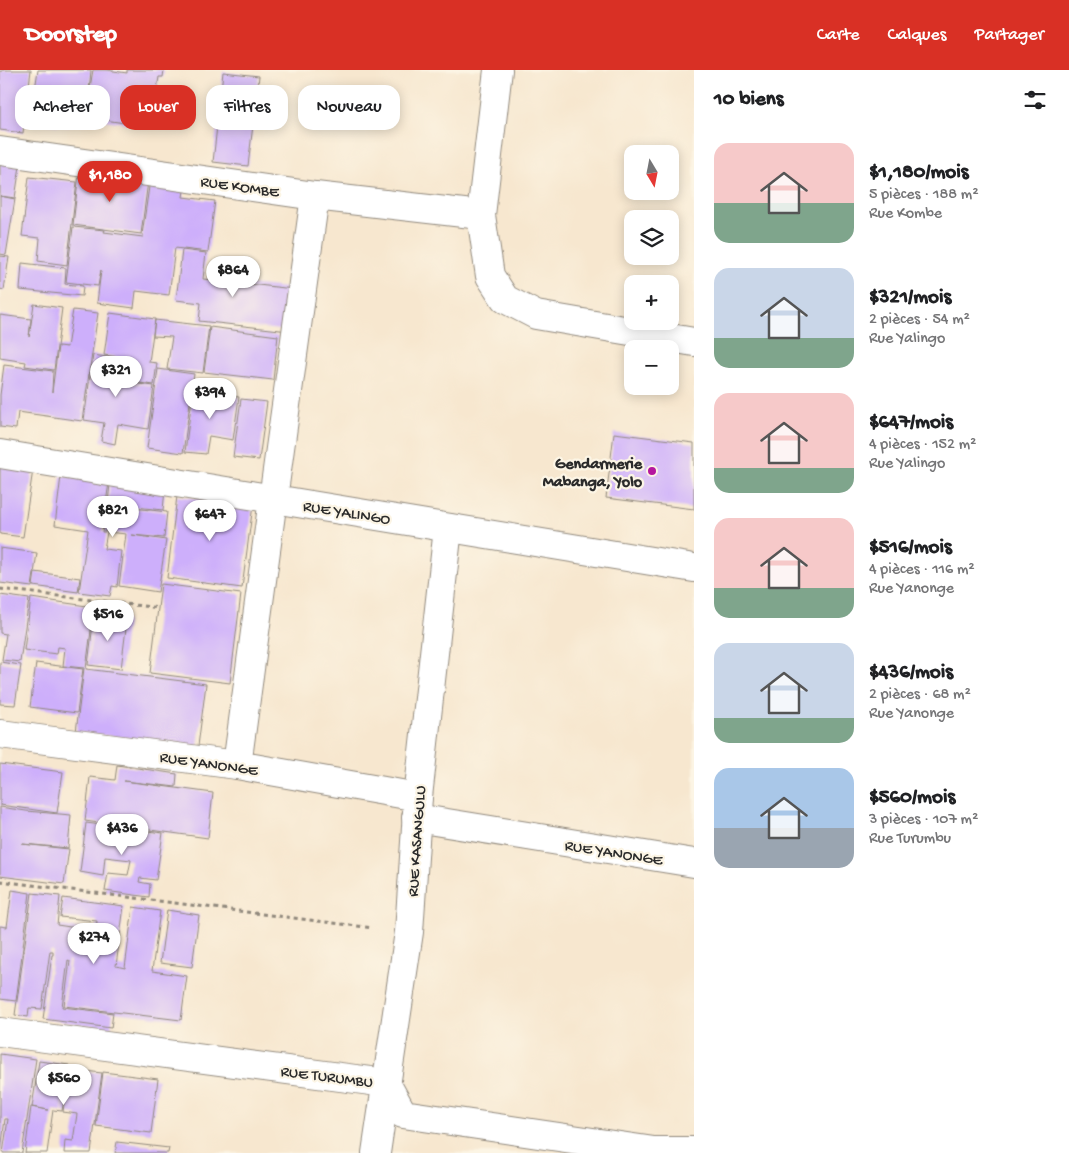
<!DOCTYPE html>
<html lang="fr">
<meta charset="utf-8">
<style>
:root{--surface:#fff;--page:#f2f2f2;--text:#202124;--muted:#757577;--accent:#d93025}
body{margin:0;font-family:"Gochi Hand",sans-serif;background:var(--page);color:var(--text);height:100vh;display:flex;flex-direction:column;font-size:19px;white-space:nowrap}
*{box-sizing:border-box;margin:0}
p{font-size:16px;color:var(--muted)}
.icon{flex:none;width:28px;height:28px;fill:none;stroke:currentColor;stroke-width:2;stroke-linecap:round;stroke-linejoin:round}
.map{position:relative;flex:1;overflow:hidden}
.sheet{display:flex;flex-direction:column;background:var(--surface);width:375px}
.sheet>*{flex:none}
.banner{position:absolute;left:15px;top:15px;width:475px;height:45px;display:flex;gap:10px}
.needle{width:32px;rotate:170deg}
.buttons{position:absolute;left:624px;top:75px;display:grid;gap:10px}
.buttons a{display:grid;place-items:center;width:55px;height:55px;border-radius:10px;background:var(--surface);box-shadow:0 2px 12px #0003;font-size:25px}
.price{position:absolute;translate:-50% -42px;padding:0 11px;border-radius:18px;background:#fff;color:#222;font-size:16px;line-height:32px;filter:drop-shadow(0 1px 2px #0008)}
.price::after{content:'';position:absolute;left:50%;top:30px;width:15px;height:11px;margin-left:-8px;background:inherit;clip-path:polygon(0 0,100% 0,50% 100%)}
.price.on{background:var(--accent);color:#fff}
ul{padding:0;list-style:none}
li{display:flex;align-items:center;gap:15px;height:125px;padding:0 20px}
li span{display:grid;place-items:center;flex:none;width:140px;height:100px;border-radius:15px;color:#555}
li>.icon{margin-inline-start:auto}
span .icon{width:60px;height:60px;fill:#fffc;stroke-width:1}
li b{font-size:21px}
h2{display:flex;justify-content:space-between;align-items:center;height:60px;padding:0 20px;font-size:21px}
.tag{padding:0 18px;border-radius:15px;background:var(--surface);box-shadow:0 2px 12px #0003;font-size:18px;line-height:45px}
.tag.on{background:var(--accent);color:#fff}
header{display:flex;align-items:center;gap:30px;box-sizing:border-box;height:70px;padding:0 25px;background:var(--accent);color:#fff}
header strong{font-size:24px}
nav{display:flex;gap:28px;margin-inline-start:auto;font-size:18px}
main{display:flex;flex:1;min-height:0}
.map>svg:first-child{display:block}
.building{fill:#cdaffb}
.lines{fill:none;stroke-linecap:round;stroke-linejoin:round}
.minor-casing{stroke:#91897d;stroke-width:30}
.path{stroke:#91897d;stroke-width:3;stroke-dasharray:4 4;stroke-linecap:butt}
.minor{stroke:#fff;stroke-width:28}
.poi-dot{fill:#b5179e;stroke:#fcf5e5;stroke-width:2}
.labels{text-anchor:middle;stroke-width:4.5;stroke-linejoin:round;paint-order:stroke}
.street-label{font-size:16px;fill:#2b2b2b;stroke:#fcf5e5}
.poi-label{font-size:16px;font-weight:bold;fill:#2b2b2b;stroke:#fcf5e5;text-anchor:end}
</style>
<header>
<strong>Doorstep</strong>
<nav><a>Carte</a><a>Calques</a><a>Partager</a></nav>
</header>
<main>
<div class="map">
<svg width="694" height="1083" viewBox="0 0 694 1083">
<rect width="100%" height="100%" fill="#fcf5e5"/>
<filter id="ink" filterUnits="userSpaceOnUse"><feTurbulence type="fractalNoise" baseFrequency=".02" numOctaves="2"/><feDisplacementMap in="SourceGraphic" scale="10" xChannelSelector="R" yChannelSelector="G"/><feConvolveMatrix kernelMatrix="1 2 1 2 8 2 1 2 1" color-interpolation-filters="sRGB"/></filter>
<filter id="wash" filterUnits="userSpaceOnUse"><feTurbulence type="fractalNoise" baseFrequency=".0096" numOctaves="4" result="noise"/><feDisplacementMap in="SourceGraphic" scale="20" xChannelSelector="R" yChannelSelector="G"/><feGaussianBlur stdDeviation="1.12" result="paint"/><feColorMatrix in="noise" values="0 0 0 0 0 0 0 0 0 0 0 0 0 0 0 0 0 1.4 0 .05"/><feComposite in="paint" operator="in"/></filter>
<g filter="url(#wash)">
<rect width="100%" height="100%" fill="#f7e7cf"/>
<g id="blocks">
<g class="building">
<path d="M3,0H31L23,63L0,60V1H3Z"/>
<path d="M38,0H91L89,22L74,20L69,57L30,52Z"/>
<path d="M93,0H107L127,3V0H164L163,7H159L151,57L85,47Z"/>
<path d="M223,2L259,6L248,96L213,92Z"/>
<path d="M0,93L20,96L15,128L0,126Z"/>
<path d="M79,103L148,111L141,164L73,155Z"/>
<path d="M29,107L77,112L67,195L38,191L40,168L22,166Z"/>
<path d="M150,110L185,115L183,127L215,131L208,182L175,178L169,225L136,221L134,238L97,233L101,200L98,216L66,212L73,157L105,160L104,162L143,167V164L142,165Z"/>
<path d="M0,126L15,129L6,185L0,184Z"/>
<path d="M182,180L206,183L203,209L294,219L289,261L199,251L201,233L176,230Z"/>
<path d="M0,186L9,187L4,220L0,219Z"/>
<path d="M22,193L66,198L65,214L83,216L82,226L20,220Z"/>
<path d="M34,234L62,238L54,300L25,296L26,292L0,288V245L31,249L29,267Z"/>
<path d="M73,240L98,243L82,351L18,342L16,359L0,357V325L4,295L53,301L52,322L58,276L67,277Z"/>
<path d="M110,243L155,249L149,292L157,293L154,315L125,311L128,289L104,285Z"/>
<path d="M155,250L209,256L203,303L167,299L172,267L153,266Z"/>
<path d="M210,257L278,266L273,310L204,302Z"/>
<path d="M93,285L127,290L124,312L154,316L148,359L118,354L115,374L101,371L104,353L84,350Z"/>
<path d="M158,299L194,304L183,383L147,378Z"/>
<path d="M193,321L239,327L233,370L209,366L206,384L185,382Z"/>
<path d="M241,329L267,332L259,390L233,387Z"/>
<path d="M614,363L694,373V439L606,428Z"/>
<path d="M0,389L34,393L23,467L0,464Z"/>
<path d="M61,406L109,412L102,462H105L108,435L167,442L164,468L132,465L166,470L158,522L119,516L126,464L107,462L104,479L121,481L117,517L112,516L110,526L79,522L88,460L55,455Z"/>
<path d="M110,414L165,420L163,440L108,434Z"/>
<path d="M177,426L253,435L242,518L167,508Z"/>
<path d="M0,478L37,483L32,517L0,513Z"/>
<path d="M35,502L80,508L78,522L33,516Z"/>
<path d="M161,514L241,524L230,613L150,603Z"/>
<path d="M0,525L29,529L20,592L2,590L6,564L0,563Z"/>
<path d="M31,528L94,537L86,599L206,614L198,676L76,662L84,598L63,596L65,578L58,577L57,584L24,580Z"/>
<path d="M94,546L127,550L121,599L88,595Z"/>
<path d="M0,592L21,595L15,635L0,634Z"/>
<path d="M36,593L83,599L77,643L30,637Z"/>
<path d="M0,694L63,702L57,743L0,735Z"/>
<path d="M117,695L177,704L176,717L124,711L213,723L208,768L85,751L90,707L115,710Z"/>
<path d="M0,737L26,741L71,745L68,778L22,774L69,779L64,814L0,806Z"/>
<path d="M86,753L163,763L156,810L140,808L139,812L150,814L149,827L105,821L108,803L128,805L131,790L105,787L103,806L80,802Z"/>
<path d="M12,820L30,823L16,931L0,929V856L7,857Z"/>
<path d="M32,823L60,826L57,855L96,861L97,851L60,847L63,828L124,836L116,896L125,898L133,837L160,841L152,901L187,906L181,950L64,936L70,891L68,890L62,937L113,943L111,958L43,949L52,885H53V881H50L42,939L29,938L28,947L15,945Z"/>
<path d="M167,840L199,845L192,897L160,893Z"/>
<path d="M0,984L36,989L22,1083H3L8,1049H5L1,1081H0Z"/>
<path d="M39,991L69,995L68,999L102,1003L91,1083H64L65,1070L73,1071L77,1044L63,1042L68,1003L62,1041L53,1040L47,1083H25L31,1037L48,1040L32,1037Z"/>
<path d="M103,1002L158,1009L151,1063L96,1056Z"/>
<path d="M117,1072L169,1078L168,1083H115Z"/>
</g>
</g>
</g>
<g filter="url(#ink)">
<use href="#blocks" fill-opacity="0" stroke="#91897d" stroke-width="1"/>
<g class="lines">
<g class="minor-casing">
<g id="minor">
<path d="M498,0L481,145L490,206L505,229L536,245L694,272"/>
<path d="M0,81L315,126L481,145"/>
<path d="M0,384L694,498"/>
<path d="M0,664L237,695L418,727"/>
<path d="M237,695L273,429L315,126"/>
<path d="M416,748L694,793"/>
<path d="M0,962L386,1013L403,1044L654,1081H694"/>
<path d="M376,1083L409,862L418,727L448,458"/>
</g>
</g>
<g class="path">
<path d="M0,519L159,538"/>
<path d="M0,811L373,858"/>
</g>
<use href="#minor" class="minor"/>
</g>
</g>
<circle class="poi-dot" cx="652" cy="401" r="5"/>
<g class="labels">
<g class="street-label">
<text transform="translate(240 115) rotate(8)" y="6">RUE KOMBE</text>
<text transform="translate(347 441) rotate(9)" y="6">RUE YALINGO</text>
<text transform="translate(209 692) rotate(8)" y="6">RUE YANONGE</text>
<text transform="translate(415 771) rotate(-86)" y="6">RUE KASANGULU</text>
<text transform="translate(614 781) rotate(9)" y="6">RUE YANONGE</text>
<text transform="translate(327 1005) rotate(7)" y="6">RUE TURUMBU</text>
</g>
<g class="poi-label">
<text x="642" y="398">Gendarmerie<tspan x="642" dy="18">Mabanga, Yolo</tspan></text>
</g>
</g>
</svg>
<div class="buttons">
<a><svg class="needle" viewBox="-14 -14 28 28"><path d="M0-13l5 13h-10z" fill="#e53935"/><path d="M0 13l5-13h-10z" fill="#757577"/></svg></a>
<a><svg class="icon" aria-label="layers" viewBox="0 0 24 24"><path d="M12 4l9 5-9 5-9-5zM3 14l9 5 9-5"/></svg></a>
<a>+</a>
<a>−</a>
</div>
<b class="price on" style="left:110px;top:133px">$1,180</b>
<b class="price" style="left:233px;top:228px">$864</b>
<b class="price" style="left:116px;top:328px">$321</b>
<b class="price" style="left:210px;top:350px">$394</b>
<b class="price" style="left:113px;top:468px">$821</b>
<b class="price" style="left:210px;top:472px">$647</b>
<b class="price" style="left:108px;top:572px">$516</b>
<b class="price" style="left:122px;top:786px">$436</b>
<b class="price" style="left:94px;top:895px">$274</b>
<b class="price" style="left:64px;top:1036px">$560</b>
<div class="banner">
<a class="tag">Acheter</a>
<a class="tag on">Louer</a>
<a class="tag">Filtres</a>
<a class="tag">Nouveau</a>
</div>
</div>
<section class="sheet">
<h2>10 biens<svg class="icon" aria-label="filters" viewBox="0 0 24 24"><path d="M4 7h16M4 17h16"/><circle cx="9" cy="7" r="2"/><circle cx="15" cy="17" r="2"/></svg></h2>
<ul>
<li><span style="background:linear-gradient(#f6c9c9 60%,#7fa58c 0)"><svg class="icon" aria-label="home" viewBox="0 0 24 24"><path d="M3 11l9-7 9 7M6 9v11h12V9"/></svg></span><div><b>$1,180/mois</b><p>5 pièces · 188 m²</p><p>Rue Kombe</p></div></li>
<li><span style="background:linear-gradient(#c9d6e8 70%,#7fa58c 0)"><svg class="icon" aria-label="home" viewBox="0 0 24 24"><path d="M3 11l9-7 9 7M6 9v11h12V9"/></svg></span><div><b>$321/mois</b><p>2 pièces · 54 m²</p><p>Rue Yalingo</p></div></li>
<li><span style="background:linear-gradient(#f6c9c9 75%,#7fa58c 0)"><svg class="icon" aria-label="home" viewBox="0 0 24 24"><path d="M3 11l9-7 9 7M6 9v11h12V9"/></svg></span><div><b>$647/mois</b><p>4 pièces · 152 m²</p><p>Rue Yalingo</p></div></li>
<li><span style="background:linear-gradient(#f6c9c9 70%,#7fa58c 0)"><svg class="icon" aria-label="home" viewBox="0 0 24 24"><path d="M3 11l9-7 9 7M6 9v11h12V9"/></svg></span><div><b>$516/mois</b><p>4 pièces · 116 m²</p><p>Rue Yanonge</p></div></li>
<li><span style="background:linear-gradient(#c9d6e8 75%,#7fa58c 0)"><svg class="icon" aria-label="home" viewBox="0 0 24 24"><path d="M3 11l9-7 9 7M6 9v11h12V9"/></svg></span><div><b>$436/mois</b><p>2 pièces · 68 m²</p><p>Rue Yanonge</p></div></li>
<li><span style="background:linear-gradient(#a9c7e8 60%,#9aa5b1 0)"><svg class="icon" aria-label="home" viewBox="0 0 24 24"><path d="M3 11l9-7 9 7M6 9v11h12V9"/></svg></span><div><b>$560/mois</b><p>3 pièces · 107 m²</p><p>Rue Turumbu</p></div></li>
</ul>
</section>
</main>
